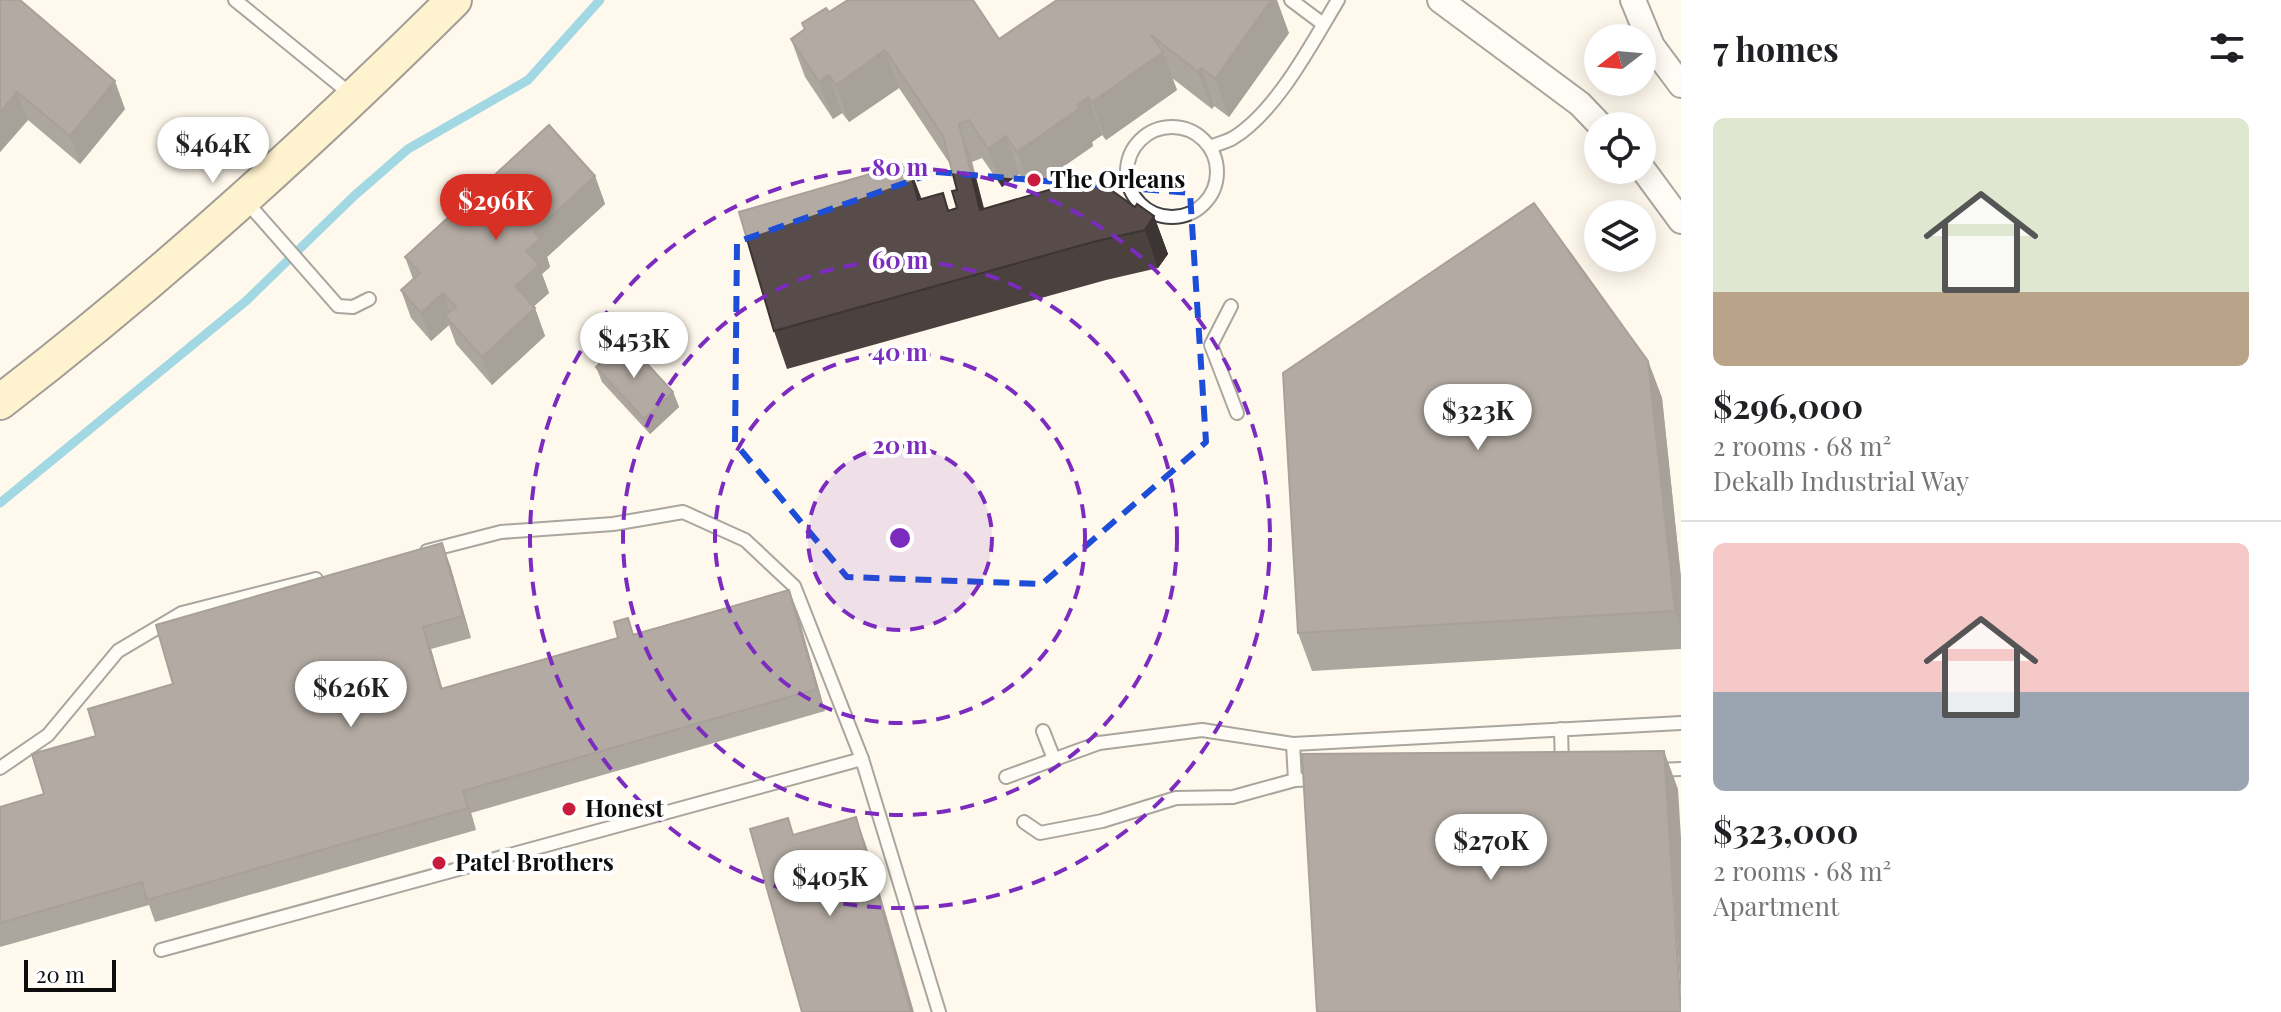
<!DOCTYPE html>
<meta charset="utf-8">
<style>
:root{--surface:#fff;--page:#f6f6f6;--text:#202124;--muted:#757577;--line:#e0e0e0;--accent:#d93025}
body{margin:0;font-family:"Playfair Display",serif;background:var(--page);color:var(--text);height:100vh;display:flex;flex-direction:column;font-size:30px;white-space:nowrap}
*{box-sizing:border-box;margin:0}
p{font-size:26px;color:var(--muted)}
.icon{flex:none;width:44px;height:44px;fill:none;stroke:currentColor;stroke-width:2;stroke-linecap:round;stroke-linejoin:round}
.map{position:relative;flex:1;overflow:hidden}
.sheet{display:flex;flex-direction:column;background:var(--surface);width:600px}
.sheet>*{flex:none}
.needle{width:52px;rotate:254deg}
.fabs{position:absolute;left:1584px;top:24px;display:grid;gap:16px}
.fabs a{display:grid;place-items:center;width:72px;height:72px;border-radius:50%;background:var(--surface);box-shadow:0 4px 20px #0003;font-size:40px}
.scale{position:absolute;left:24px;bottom:20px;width:92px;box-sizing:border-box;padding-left:8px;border:4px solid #0d0d0d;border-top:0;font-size:22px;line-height:28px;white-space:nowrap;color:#0d0d0d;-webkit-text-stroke:6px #fff;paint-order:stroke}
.price{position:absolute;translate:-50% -68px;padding:0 18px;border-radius:28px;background:#fff;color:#222;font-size:26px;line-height:52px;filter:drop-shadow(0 2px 4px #0008)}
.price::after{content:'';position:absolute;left:50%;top:48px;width:24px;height:18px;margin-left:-12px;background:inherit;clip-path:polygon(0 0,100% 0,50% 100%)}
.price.selected{background:var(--accent);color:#fff}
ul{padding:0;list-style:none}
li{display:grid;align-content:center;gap:16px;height:424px;padding:0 32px}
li+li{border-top:2px solid var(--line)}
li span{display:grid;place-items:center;height:248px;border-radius:12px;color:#555}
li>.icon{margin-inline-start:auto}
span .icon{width:144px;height:144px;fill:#fffc;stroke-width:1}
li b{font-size:34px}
h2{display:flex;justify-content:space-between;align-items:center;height:96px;padding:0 32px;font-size:34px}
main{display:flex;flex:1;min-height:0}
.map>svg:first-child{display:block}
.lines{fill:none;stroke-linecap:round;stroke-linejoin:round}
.stream{stroke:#2fafd7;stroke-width:9}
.lane-casing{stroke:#404040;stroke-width:16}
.street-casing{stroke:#404040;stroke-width:28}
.secondary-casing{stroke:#2f2f2f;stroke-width:38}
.lane{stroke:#fff;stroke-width:12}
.street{stroke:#fff;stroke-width:24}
.secondary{stroke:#ffe8a8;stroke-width:34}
.wall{fill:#4b413f}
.shaded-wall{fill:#3d3533}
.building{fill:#574c49;stroke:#3d3533;stroke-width:2}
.marked{fill:none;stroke:#1d4ed8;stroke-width:6;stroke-dasharray:16 10;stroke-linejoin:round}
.ring{fill:none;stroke:#7b2cbf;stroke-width:4;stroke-dasharray:14 10}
.poi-dot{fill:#c81b3e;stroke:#fff;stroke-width:3}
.labels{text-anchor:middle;stroke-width:8;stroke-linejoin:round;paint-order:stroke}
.poi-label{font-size:24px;font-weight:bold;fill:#0d0d0d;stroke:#fff;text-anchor:start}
.centre{fill:#7b2cbf;stroke:#fff;stroke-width:4}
.ring-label{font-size:24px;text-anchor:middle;font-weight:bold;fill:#7b2cbf;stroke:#fff;stroke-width:8;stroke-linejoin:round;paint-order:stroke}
</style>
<main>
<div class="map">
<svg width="1681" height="1012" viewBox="0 0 1681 1012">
<rect width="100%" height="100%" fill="#fff9ed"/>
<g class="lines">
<path class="stream" d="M0,503L246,301L354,196L408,149L528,80L600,0"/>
<g class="lane-casing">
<g id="lane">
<path d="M235,0L353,96"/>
<path d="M1291,0L1323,24"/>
<circle cx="1172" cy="172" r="45"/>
<path d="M1210,147C1217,144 1226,142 1233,138C1277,111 1312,43 1338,0"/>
<path d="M245,200L338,306L353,307L369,299"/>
<path d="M1231,306L1211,345L1237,413"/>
<path d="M427,551L501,532L613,524L683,512L745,540L794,586L862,759L939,1012"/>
<path d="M1561,729L1562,766"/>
<path d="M1043,731L1054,759"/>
<path d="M1293,744L1295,780"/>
<path d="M0,768L48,735L118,651L182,613L316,579"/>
<path d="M1657,770L1681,769"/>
<path d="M1006,777L1099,743L1202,730L1293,744L1681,723"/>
<path d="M1024,822L1040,833L1102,821L1176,798L1233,797L1295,780L1318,779"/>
<path d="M161,950L862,759"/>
</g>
</g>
<g class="street-casing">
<g id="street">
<path d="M1440,0L1580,104L1601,126"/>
<path d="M1633,0L1652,46L1681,85"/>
<path d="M1642,168L1681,221"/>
</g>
</g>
<g class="secondary-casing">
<path id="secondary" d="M0,402C160,279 311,142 454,0"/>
</g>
<use href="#lane" class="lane"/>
<use href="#street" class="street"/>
<use href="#secondary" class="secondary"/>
</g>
<g class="wall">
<path d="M0,0L125,109L80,164L28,120L0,152Z"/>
<path d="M829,12L999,39L1289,33L1229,117L1214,106L1212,109L1172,78L1177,90L1106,140L1102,135L1092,142L1093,146L1031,189L1019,174L1002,187L982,158L972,162L984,208L1135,207L1154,216L1168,254L1158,268L1106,280L787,369L774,331L908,163L922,200L943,193L949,210L957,208V190L950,164L899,88L849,122L842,113L833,119L805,77L791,39Z"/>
<path d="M595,176L605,204L547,257L550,267L542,274L549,293L534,306L545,336L492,385L456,344L449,325L431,341L411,318L401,290L413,279L405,257Z"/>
<path d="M1648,361L1662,398L1681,578V649L1312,671L1298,633Z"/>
<path d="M596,367L673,392L679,407L650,434L602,382Z"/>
<path d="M450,565L471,638L431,649L442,688L789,590L797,612L825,711L471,813L476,830L155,922L149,905L0,947V807L44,794L96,736L173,684Z"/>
</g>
<g class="shaded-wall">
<path d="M1271,0H1277L1289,33L1229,117L1215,79Z"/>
<path d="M885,50L899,88L849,122L836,85Z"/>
<path d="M1163,52L1177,90L1106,140L1092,102Z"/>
<path d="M1201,68L1214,106L1212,109L1198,72Z"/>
<path d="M829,75L842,113L833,119L819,82Z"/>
<path d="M115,81L125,109L80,164L70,136Z"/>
<path d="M17,92L28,120L0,152V112Z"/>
<path d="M1088,97L1102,135L1092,142L1093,146L1031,189L1017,152Z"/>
<path d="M959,124L972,162L993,247L980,210Z"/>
<path d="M1006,136L1019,174L1002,187L988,149Z"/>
<path d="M908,163L922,201L918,200Z"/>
<path d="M595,176L605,204L547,257L550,267L542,274L549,293L525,314L515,286L534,232Z"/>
<path d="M1154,216L1168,254L1158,268L1145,230Z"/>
<path d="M443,293L453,321L445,316L449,325L431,341L421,313Z"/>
<path d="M535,308L545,336L492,385L482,357Z"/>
<path d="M1648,361L1662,398L1681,578V628L1675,611Z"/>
<path d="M673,392L679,407L650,434L644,419Z"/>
<path d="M442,543L450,565L471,638L463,616Z"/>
<path d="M789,590L797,612L825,711L817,689Z"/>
<path d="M423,627L431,649L449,711L441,689Z"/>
<path d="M1664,751L1678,789L1681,838V997Z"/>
<path d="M463,791L471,813L476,830L468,808Z"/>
<path d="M856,817L866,845L914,1012H911Z"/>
</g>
<g class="building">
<path d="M0,0H20L115,81L70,136L17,92L0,112Z"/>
<path d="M848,0H973L999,39L1057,0H1271L1215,79L1201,68L1198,72L1151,35L1163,52L1092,102L1088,97L1077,105L1080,108L1017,152L1006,136L988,149L969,120L959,124L980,210L1093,177L1135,207L1137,204L1154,216L1145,230L1093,242L774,331L739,212L908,163L918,200L943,193L948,211L957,208L952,191L957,190L943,136L885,50L836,85L829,75L819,82L791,39L805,29L802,23L826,8L829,12Z"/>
<path d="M549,125L595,176L534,232L540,239L526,251L539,265L515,286L535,308L482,357L445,316L456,307L443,293L421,313L401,290L420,273L405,257Z"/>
<path d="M1534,203L1648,361L1675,611L1298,633L1283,373Z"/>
<path d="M625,340L673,392L644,419L596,367Z"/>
<path d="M442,543L463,616L423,627L441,689L618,638L614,622L628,618L633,635L789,590L817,689L463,791L468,808L147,900L142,882L0,923V807L44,794L32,754L96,736L88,709L173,684L156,625Z"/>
<path d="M1664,751L1681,1012H1317L1302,754Z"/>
<path d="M856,817L911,1012H802L750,829L788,818L793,835Z"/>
</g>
<path d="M0 0H1681V1012H0ZM936,172L1190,193L1206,442L1042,584L847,577L735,443L737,242Z" fill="#fff9ed" fill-opacity=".55" fill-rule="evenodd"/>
<path class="marked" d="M936,172L1190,193L1206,442L1042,584L847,577L735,443L737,242Z"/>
<circle cx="900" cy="538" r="92" fill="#7b2cbf" fill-opacity=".12"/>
<g class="ring">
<circle cx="900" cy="538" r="92"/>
<circle cx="900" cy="538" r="185"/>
<circle cx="900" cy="538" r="277"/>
<circle cx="900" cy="538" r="370"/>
</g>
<g class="poi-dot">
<circle cx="1034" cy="180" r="8"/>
<circle cx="569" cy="809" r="8"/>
<circle cx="439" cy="863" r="8"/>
</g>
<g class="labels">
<g class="poi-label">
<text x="1050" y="188">The Orleans</text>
<text x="585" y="817">Honest</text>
<text x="455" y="871">Patel Brothers</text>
</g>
</g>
<circle cx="900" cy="538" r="12" class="centre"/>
<g class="ring-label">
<text x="900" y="176">80 m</text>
<text x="900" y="269">60 m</text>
<text x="900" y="361">40 m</text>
<text x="900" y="454">20 m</text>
</g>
</svg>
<div class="fabs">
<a><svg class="needle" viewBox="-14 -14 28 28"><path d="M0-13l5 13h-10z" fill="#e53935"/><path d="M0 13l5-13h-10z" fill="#757577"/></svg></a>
<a><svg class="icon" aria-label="locate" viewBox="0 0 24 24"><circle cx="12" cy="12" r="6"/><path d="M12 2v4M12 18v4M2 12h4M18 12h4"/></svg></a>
<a><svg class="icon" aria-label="layers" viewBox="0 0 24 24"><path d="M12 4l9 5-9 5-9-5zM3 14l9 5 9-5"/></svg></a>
</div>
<div class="scale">20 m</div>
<b class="price" style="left:213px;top:185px">$464K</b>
<b class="price selected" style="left:496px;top:242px">$296K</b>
<b class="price" style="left:634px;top:380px">$453K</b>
<b class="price" style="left:1478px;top:452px">$323K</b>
<b class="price" style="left:351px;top:729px">$626K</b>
<b class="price" style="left:1491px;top:882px">$270K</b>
<b class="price" style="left:830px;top:918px">$405K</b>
</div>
<section class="sheet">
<h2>7 homes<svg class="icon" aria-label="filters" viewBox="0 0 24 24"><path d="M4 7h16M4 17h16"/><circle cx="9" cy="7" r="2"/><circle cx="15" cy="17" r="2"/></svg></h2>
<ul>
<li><span style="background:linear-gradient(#dfe7d0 70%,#b9a48a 0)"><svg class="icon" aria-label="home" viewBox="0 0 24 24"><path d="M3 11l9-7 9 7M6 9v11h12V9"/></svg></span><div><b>$296,000</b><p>2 rooms · 68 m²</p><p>Dekalb Industrial Way</p></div></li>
<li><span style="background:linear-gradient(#f6c9c9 60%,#9aa5b1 0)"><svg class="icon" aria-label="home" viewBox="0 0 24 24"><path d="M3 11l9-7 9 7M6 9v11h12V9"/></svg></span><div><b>$323,000</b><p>2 rooms · 68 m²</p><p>Apartment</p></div></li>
</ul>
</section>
</main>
